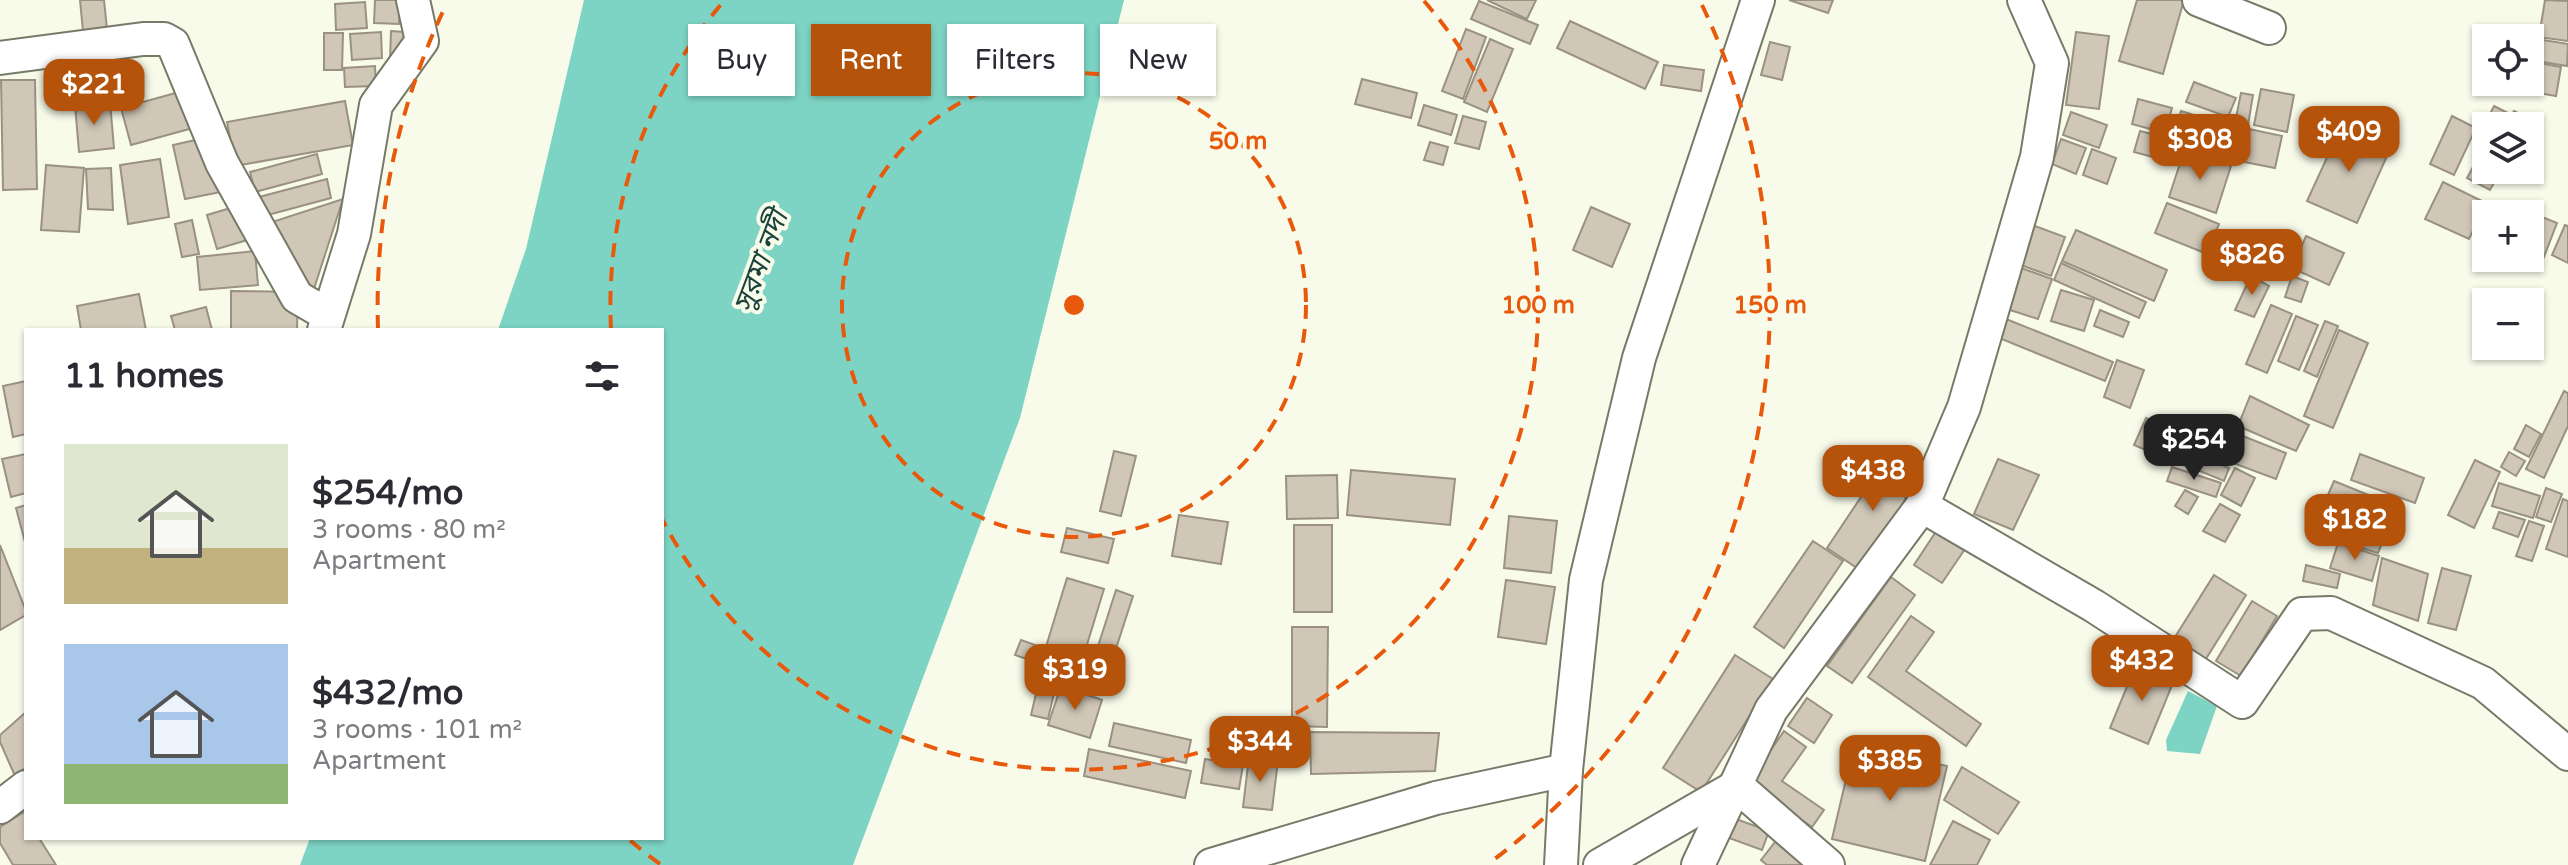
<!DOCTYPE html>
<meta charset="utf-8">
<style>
:root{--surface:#fff;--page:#f2f2f3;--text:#2b2b33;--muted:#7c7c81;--accent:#b45309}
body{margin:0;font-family:"Varela Round","Noto Sans Bengali",sans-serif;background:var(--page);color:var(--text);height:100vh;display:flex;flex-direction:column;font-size:30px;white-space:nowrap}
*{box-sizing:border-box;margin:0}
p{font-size:26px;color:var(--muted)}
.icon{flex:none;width:44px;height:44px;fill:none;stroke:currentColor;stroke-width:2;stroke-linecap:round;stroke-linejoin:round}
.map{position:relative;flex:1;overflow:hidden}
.sheet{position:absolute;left:24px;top:328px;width:640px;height:512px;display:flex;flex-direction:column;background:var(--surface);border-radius:0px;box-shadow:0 2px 6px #0004}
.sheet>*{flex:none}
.banner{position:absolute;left:688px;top:24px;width:760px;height:72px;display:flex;gap:16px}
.fabs{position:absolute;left:2472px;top:24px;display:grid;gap:16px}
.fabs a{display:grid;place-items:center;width:72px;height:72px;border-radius:0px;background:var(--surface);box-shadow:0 2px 6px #0004;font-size:40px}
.price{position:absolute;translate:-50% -68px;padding:0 18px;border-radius:16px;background:var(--accent);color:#fff;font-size:26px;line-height:52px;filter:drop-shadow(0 2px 4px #0008)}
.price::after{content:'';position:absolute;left:50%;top:48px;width:24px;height:18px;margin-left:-12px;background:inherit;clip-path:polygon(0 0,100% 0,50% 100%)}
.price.active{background:#222;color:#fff}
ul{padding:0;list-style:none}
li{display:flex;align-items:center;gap:24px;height:200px;padding:0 40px}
li span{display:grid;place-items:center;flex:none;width:224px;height:160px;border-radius:0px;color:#555}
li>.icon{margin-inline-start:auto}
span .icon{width:96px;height:96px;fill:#fffc;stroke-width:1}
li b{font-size:34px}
h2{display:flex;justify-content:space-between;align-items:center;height:96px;padding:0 40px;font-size:34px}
.pill{padding:0 28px;border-radius:0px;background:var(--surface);box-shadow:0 2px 6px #0004;font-size:28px;line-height:72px}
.pill.active{background:var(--accent);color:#fff}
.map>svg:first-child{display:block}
.water{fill:#7dd4c4}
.building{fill:#d0c7b7;stroke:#9a9182;stroke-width:2}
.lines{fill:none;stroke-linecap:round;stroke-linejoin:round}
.minor-casing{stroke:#777a69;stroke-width:36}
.minor{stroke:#fff;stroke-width:32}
.ring{fill:none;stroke:#e8590c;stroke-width:4;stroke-dasharray:14 10}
.labels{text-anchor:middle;stroke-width:8;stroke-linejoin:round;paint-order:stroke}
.water-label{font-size:28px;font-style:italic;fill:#1a423b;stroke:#f8fbe9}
.centre{fill:#e8590c;stroke:#f8fbe9;stroke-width:4}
.ring-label{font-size:24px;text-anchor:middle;font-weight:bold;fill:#e8590c;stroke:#f8fbe9;stroke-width:8;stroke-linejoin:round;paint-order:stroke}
</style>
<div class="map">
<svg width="2568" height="865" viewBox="0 0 2568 865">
<rect width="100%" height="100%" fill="#f8fbe9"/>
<g class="water">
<path d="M584,0H1124L1020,418L853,865H300L310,838H662V330H498L526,249Z"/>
<path d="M2188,691L2217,706L2200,754L2167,751L2166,740Z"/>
</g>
<g class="building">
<path d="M80,0H104L107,29L83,31Z"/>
<path d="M375,0H400L399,24L374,23Z"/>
<path d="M1487,0H1536L1527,19Z"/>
<path d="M1789,0H1833L1828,13Z"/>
<path d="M2137,0H2184L2163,74L2119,61Z"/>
<path d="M2545,0L2568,1V41L2539,37Z"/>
<path d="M1479,1L1538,25L1530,44L1471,19Z"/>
<path d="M365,2L367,28L336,30L335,4Z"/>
<path d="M1570,21L1658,62L1645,89L1557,48Z"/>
<path d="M1466,29L1486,37L1463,99L1442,91Z"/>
<path d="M391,31L404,32L402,61L390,60Z"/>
<path d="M381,32L382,58L352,60L350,34Z"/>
<path d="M2076,32L2109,36L2099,109L2066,105Z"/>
<path d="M324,33H343L342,70H324Z"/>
<path d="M2530,38L2568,44L2567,66L2530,60Z"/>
<path d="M1490,39L1513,49L1487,112L1464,102Z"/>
<path d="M1770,42L1790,47L1782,80L1761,75Z"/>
<path d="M64,62L69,105L52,107L48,64Z"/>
<path d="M72,63L104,64L102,94L74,95Z"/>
<path d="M2538,63L2561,67L2556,96L2532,92Z"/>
<path d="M1664,65L1704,70L1701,91L1661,85Z"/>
<path d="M375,66L376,86L345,87L344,68Z"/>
<path d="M1362,79L1417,93L1411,118L1355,104Z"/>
<path d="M1,80H35L37,189L3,190Z"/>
<path d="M2194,82L2236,98L2228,117L2186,102Z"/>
<path d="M2261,89L2294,95L2287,132L2254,125Z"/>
<path d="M183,91L193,128L131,145L121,108Z"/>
<path d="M2241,93L2253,95L2248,125L2235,123Z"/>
<path d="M2138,99L2172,108L2165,133L2132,124Z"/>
<path d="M345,101L353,145L235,166L227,122Z"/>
<path d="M110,102L114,148L79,152L75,105Z"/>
<path d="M1424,105L1457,115L1451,135L1418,125Z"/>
<path d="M2494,106L2508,113L2501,126H2486V135L2481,132Z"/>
<path d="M2181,111L2230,126L2222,156L2173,141Z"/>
<path d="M2514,111L2529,119L2525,126H2505Z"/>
<path d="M2071,112L2107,125L2099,148L2063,135Z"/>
<path d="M1463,116L1486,122L1479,149L1455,143Z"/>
<path d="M2452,116L2476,128L2454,175L2430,164Z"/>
<path d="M2342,125L2391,147L2357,223L2307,201Z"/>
<path d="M2235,126L2282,136L2275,168L2229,159Z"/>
<path d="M2140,131L2163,137L2157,158L2134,152Z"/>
<path d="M209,137L221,192L185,199L173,145Z"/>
<path d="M2061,139L2086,148L2076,174L2052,164Z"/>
<path d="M1430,142L1448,147L1443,165L1424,160Z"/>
<path d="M2486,143V170H2501L2490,190L2467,178Z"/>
<path d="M2092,149L2116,158L2107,184L2083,175Z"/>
<path d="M2184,151L2231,166L2216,213L2169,197Z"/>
<path d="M317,154L322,174L255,192L250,172Z"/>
<path d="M160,159L169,217L128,224L120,165Z"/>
<path d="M46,165L84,168L79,232L41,230Z"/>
<path d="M111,168L113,210L88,209L86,169Z"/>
<path d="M327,179L331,198L264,216L259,197Z"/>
<path d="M2443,182L2486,203L2469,239L2425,219Z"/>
<path d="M343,199L311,298L263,225Z"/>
<path d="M2167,203L2219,224L2207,254L2155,233Z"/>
<path d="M244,204L254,238L217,249L207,215Z"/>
<path d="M1591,207L1630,224L1612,267L1573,250Z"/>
<path d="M2532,213L2557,223L2542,262L2530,258Z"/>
<path d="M2486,219V253L2474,248Z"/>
<path d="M192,220L199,254L182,257L175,224Z"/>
<path d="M2032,225L2065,237L2051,276L2018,264Z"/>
<path d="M2565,225L2568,226V263L2552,255Z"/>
<path d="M2076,230L2167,270L2154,301L2062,261Z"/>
<path d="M2306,236L2344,253L2329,285L2292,268Z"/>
<path d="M255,251L258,285L200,290L197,257Z"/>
<path d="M2061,263L2146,302L2139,318L2054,280Z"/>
<path d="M2021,268L2052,279L2038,319L2007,309Z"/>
<path d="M2251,276L2269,286L2254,317L2235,310Z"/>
<path d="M2292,276L2308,282L2301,302L2285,297Z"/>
<path d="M2061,290L2094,300L2084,331L2051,321Z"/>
<path d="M231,291L298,292L297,330H231Z"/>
<path d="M139,294L146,330H81L77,306Z"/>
<path d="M2271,305L2292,314L2267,373L2246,364Z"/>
<path d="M206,307L212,330H175L171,316Z"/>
<path d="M2100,310L2129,322L2123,337L2094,326Z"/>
<path d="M2296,316L2318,325L2299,370L2278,361Z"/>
<path d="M2006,319L2113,362L2105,381L1999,338Z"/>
<path d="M2325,321L2338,326L2317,377L2304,371Z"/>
<path d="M2339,330L2368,343L2333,428L2304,416Z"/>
<path d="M2117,360L2144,370L2130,408L2104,397Z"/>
<path d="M26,381V434L13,437L3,386Z"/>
<path d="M2564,391L2568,393V426L2544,478L2526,469Z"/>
<path d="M2250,396L2309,425L2296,451L2238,426Z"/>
<path d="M2197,417L2217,420L2212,452L2192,448Z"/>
<path d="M2146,418L2186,435L2174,462L2134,445Z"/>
<path d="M2526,425L2541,434L2529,457L2514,449Z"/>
<path d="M2225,429L2286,453L2276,479L2214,456Z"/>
<path d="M1114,451L1136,456L1121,516L1100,511Z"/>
<path d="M2189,451L2229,468L2224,481L2183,464Z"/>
<path d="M2509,452L2525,461L2516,476L2501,467Z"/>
<path d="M26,454V493L11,497L2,459Z"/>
<path d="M2360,454L2424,478L2415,503L2351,480Z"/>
<path d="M1875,458L1913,467L1904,503L1860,570L1827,548L1869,485Z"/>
<path d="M1998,459L2039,475L2013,530L1974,514Z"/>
<path d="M2475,460L2500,472L2474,528L2448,515Z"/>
<path d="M2172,467L2221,483L2216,497L2167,481Z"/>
<path d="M2235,468L2255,478L2241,506L2221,495Z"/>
<path d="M1351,470L1455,479L1450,525L1347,515Z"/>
<path d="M1337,475L1338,518L1287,519L1286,476Z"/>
<path d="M2334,481L2403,509L2388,531L2324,504Z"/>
<path d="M2499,483L2540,496L2533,518L2492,506Z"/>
<path d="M2546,488L2562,494L2551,522L2536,517Z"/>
<path d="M2185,490L2198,497L2188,514L2175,506Z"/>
<path d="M2563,499L2568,501V557L2546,549Z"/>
<path d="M2220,504L2240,515L2225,542L2203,531Z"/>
<path d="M26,505V546L16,508Z"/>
<path d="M2325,510L2386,533L2378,553L2317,535Z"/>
<path d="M2499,512L2525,520L2518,537L2493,528Z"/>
<path d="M1179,515L1228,522L1221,564L1172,556Z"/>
<path d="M1509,516L1557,521L1551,573L1504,568Z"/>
<path d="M2529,521L2544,526L2532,561L2516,556Z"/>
<path d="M1941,524L1969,543L1942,583L1914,565Z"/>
<rect x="1294" y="525" width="38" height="87"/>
<path d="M1067,528L1114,539L1108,563L1061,552Z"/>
<path d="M1813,541L1843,561L1784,648L1754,627Z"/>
<path d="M2338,543L2379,556L2372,581L2330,568Z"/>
<path d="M0,545L26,611V615L0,630Z"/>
<path d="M2382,558L2428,574L2418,621L2373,605Z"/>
<path d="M2306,565L2340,574L2337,588L2303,581Z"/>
<path d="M2442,568L2471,576L2456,630L2428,623Z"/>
<path d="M2214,575L2246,595L2202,665L2170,645Z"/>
<path d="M1891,577L1915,595L1852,683L1827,666Z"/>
<path d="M1067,578L1104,589L1082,661L1045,650Z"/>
<path d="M1506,580L1555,587L1546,644L1498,637Z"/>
<path d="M1116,590L1133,596L1110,667L1093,662Z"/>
<path d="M2252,601L2277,616L2241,676L2216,661Z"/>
<path d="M1911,616L1934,632L1906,671L1981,724L1966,746L1868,677Z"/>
<path d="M1292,627H1328L1327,727L1292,726Z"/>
<path d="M1021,640L1038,646L1033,661L1015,655Z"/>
<path d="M1735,655L1773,679L1701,792L1663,768Z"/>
<path d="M1044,658L1086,671L1081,688L1039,676Z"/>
<path d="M2137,662L2175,678L2148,744L2110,728Z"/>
<path d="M1039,681L1056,685L1048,719L1031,715Z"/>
<path d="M1061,686L1102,700L1090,738L1048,725Z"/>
<path d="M1807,698L1832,715L1814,743L1788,726Z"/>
<path d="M26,712V767L15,776L0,742V735Z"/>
<path d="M1114,723L1191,740L1186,763L1109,746Z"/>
<path d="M1784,731L1806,747L1782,781L1824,810L1812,827L1748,783Z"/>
<path d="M1310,732L1439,733L1435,771L1311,774Z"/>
<path d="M1854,745L1947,766L1925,861L1832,839Z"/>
<path d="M1089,749L1191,771L1185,798L1084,776Z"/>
<path d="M1249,757L1278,760L1272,810L1243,807Z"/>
<path d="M1205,759L1243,765L1239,789L1201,783Z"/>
<path d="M1962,767L2019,802L1998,834L1944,800Z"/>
<path d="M24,812L26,816V838H39L56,865H13L0,843V827Z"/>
<path d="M1736,819L1769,831L1762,850L1729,838Z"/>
<path d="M1953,821L1990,840L1977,865H1930Z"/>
<path d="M1779,837L1815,865H1767L1761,860Z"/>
</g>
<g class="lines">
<g class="minor-casing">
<g id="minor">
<path d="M2199,0L2269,28"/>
<path d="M0,58L143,39H164L173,44L222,163L297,297L328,315"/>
<path d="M324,330L354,234L376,105L422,41L413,0"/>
<path d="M1922,506L2094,606L2242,702L2302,614L2331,613L2483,683L2568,754"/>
<path d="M0,807L26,787"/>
<path d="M1211,865L1436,798L1566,770"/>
<path d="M1561,865L1566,770L1586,580L1639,358L1758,0"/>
<path d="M1600,865L1737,786L1828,865"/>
<path d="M1698,865L1771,710L1922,506L1964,407L2037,157L2052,63L2024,0"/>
</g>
</g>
<use href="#minor" class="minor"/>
</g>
<g class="ring">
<circle cx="1074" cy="305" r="232"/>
<path d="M611 329A464 464 0 0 1 724 1M1424 1A464 464 0 1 1 662 519"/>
<path d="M660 864A696 696 0 0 1 627 838M378 329A696 696 0 0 1 446 5M1702 5A696 696 0 0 1 1488 864"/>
</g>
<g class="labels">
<g class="water-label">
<text transform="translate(760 261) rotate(-69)" y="10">সুরমা নদী</text>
</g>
</g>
<circle cx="1074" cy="305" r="12" class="centre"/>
<g class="ring-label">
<text x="1238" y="149">50 m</text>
<text x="1538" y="313">100 m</text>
<text x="1770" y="313">150 m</text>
</g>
</svg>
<div class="fabs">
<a><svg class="icon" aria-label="locate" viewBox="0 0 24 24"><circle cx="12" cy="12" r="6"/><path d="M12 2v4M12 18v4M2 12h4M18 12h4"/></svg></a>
<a><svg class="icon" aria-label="layers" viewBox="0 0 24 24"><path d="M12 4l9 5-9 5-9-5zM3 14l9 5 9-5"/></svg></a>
<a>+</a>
<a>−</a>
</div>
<b class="price" style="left:94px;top:127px">$221</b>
<b class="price" style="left:2349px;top:174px">$409</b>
<b class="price" style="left:2200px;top:182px">$308</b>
<b class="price" style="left:2252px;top:297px">$826</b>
<b class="price active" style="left:2194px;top:482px">$254</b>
<b class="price" style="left:1873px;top:513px">$438</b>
<b class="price" style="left:2355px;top:562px">$182</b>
<b class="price" style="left:2142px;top:703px">$432</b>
<b class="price" style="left:1075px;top:712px">$319</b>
<b class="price" style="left:1260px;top:784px">$344</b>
<b class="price" style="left:1890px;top:803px">$385</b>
<div class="banner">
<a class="pill">Buy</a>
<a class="pill active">Rent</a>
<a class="pill">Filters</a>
<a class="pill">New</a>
</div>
<section class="sheet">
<h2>11 homes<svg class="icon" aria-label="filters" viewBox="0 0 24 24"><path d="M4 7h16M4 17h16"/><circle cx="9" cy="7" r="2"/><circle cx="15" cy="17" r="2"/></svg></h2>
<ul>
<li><span style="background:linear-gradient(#dfe7d0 65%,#c2b280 0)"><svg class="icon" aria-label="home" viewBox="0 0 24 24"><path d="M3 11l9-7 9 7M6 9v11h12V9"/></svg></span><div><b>$254/mo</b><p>3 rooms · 80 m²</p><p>Apartment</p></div></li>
<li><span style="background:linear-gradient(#a9c7e8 75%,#8fb573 0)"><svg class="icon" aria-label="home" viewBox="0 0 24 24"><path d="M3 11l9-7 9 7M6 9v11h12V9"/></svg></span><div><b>$432/mo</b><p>3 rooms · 101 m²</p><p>Apartment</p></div></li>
</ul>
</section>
</div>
